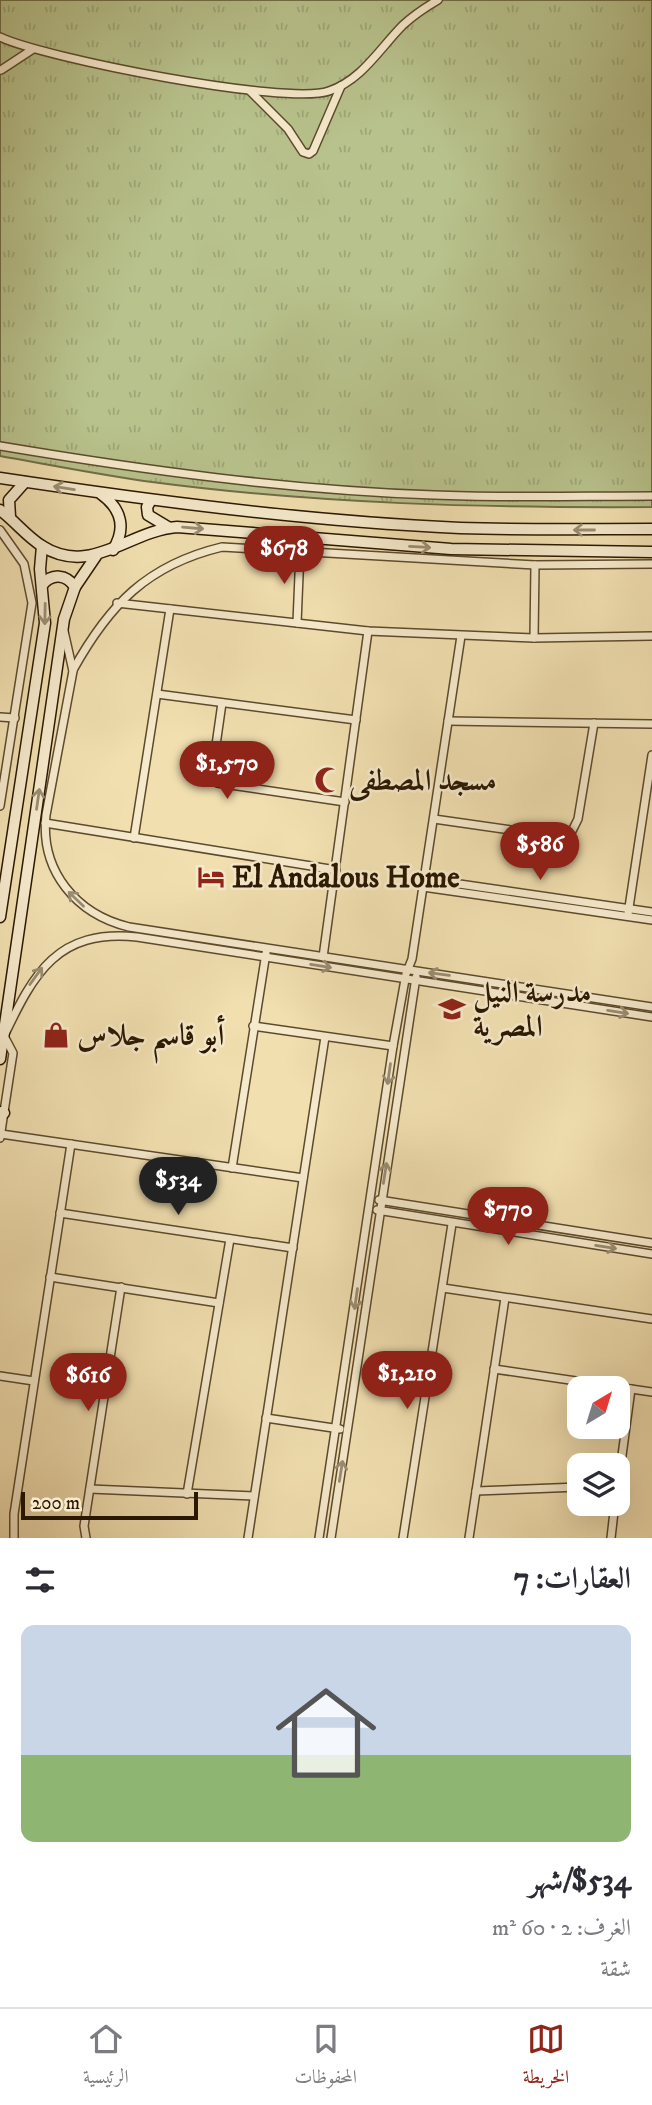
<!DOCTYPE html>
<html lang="ar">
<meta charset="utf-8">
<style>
:root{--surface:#fff;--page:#f2f2f3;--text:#2b2b33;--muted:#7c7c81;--line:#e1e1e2;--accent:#8f2418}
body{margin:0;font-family:"IM FELL DW Pica",Amiri,serif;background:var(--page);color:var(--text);direction:rtl;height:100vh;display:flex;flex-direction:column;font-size:26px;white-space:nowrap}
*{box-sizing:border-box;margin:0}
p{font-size:23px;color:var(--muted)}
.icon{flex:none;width:38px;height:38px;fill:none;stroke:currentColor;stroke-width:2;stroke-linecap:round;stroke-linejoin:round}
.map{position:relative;height:1538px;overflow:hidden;direction:ltr}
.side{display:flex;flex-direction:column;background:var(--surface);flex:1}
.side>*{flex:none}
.needle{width:46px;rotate:38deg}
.tools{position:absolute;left:567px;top:1376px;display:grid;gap:14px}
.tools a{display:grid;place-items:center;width:63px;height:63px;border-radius:14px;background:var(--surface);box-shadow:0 7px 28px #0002;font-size:35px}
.scale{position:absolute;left:21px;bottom:18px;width:177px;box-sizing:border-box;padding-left:7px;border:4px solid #2a1801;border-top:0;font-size:19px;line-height:24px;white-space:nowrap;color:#2a1801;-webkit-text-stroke:5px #f6eacc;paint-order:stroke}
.price{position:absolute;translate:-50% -60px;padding:0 16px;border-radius:24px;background:var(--accent);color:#fff;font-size:23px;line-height:46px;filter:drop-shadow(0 2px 4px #0008)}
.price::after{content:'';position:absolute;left:50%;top:42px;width:21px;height:16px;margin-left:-10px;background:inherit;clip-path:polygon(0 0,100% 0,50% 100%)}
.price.on{background:#222;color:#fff}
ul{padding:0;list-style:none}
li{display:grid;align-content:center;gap:14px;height:371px;padding:0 21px}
li span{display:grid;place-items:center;height:217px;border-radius:14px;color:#555}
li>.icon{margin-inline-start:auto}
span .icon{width:126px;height:126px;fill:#fffc;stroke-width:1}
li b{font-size:30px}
h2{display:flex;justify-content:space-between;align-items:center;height:84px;padding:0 21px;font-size:30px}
.menu{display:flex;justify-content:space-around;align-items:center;height:98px;border-top:2px solid var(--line);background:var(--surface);font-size:19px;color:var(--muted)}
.menu a{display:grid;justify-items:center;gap:4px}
.menu .on{color:var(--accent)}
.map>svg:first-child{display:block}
.grass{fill:url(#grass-tufts);stroke:#716d46;stroke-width:2}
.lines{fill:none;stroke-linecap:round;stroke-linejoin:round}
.street-casing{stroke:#5c4a2d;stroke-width:10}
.secondary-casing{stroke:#2a1801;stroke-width:13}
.street{stroke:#f6eacc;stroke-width:7}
.secondary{stroke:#f6eacc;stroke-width:10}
.oneway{stroke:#9a8c71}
.labels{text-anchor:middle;stroke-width:5;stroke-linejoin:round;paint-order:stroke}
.poi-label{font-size:30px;font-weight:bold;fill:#2a1801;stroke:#f6eacc;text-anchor:start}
</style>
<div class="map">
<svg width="652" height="1538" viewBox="0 0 652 1538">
<defs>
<pattern id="grass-tufts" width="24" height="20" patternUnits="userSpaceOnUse" patternTransform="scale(1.75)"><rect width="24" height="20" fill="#b8c28c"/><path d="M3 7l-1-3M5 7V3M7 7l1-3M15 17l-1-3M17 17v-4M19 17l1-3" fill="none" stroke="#9ea677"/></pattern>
</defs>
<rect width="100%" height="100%" fill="#f1dfb0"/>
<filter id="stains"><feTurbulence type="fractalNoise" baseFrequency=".00286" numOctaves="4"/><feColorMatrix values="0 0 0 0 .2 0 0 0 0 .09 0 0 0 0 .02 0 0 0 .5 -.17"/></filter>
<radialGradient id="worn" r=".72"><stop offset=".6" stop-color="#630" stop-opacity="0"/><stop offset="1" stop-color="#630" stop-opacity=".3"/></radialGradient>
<path class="grass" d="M0,0H652V507C485,508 318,504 152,482C101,475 51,465 0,456Z"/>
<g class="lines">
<g class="street-casing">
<g id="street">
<path d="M0,37C44,58 287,106 329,91C362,80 380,48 403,25C414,15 426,7 438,0"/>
<path d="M1,70L33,49"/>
<path d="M250,91L288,129L303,152L309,154L313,151L341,86"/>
<path d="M0,446C143,470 288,490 434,495C506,498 579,496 652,496"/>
<path d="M0,530L24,564L32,603L0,806"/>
<path d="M117,603L368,631L534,638L652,636"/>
<path d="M297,623L300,551"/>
<path d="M64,631L73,671L46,815C40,871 76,914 129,927L652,1007"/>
<path d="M534,638L535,565"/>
<path d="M73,670C109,605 147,565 222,547L535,565L652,564"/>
<path d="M157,694L356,720"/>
<path d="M222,703L212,773L217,783L345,802"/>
<path d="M0,717L15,718"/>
<path d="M448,721L652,724"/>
<path d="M434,819L560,837L571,833L578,819L594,723"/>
<path d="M45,823L336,870"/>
<path d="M134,838L170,609"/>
<path d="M425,879L652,912"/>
<path d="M423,887L652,920"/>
<path d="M628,914L652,755"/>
<path d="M323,957L368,631"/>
<path d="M253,1026L393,1046"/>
<path d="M1,1134L303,1178"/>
<path d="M0,1138L13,1053L4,1036C34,973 57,929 137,937L652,1017"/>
<path d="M232,1168L266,953"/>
<path d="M379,1200L652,1243"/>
<path d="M377,1210L652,1254"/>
<path d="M60,1213L293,1248"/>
<path d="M50,1277L219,1303"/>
<path d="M443,1288L652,1319"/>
<path d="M494,1369L652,1392"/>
<path d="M0,1376L34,1381"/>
<path d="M266,1418L340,1429"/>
<path d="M618,1485L631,1389"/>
<path d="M90,1489L254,1496"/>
<path d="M476,1491L579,1487"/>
<path d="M187,1494L230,1239"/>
<path d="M14,1538V1514L71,1144"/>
<path d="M86,1538L84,1526L121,1287"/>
<path d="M248,1538L325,1037"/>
<path d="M319,1538L393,1046L406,974L412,959L461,636"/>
<path d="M331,1538L416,977"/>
<path d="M403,1538L452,1224"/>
<path d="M469,1538L505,1298"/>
<path d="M611,1538L615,1503"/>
</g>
</g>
<g class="secondary-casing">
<g id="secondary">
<path d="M0,478C153,501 306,521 460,528C524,530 588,529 652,529"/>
<path d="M101,494C122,509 126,529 113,550"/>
<path d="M151,500L147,507L148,515L168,527"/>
<path d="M0,510C15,521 26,536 42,546C91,577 128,531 177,527L451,549L652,552"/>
<path d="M10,517L9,500L25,482"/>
<path d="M42,585C52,573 66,574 75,587"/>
<path d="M0,917L45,623L40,569L42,546"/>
<path d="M0,1059L64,619L75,587L96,556"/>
<path d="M0,1112L4,1113"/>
</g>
</g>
<use href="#street" class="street"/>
<use href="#secondary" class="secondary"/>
</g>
<defs><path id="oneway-shaft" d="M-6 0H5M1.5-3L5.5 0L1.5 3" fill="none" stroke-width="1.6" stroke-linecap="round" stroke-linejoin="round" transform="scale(1.75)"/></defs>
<g class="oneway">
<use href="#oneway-shaft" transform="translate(64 488) rotate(-171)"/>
<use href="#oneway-shaft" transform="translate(193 528) rotate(5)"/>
<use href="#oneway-shaft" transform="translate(584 530) rotate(180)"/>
<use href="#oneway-shaft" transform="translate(420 547) rotate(3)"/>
<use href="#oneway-shaft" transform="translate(45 614) rotate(91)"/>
<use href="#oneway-shaft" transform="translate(38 799) rotate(-82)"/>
<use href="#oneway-shaft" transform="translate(76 899) rotate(-136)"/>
<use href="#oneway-shaft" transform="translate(321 966) rotate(9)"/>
<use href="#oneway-shaft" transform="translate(439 974) rotate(-172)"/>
<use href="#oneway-shaft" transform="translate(36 976) rotate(-54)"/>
<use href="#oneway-shaft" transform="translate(618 1012) rotate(9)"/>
<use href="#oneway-shaft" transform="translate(389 1074) rotate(98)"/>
<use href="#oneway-shaft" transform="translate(385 1173) rotate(-81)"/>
<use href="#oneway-shaft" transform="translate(606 1247) rotate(9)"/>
<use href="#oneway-shaft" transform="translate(356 1299) rotate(98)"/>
<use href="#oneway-shaft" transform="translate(341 1471) rotate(-81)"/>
</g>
<defs>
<g id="mosque-bare" transform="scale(2.1)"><path d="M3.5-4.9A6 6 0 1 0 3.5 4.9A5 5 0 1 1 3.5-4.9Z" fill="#8f2418" stroke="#f6eacc" stroke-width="2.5" paint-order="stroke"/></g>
<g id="hotel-bare" transform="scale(2.1)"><path d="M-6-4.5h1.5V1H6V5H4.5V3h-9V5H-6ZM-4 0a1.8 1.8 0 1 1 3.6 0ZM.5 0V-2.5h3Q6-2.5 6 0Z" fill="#8f2418" stroke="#f6eacc" stroke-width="2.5" paint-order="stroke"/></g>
<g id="school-bare" transform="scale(2.1)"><path d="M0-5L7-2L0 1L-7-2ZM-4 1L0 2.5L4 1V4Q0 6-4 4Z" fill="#8f2418" stroke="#f6eacc" stroke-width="2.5" paint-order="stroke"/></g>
<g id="shop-bare" transform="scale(2.1)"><path d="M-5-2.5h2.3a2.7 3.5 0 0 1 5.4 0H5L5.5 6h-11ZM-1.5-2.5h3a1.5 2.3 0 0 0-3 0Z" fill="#8f2418" stroke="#f6eacc" stroke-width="2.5" paint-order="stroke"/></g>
</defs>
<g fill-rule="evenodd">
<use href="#mosque-bare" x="328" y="780"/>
<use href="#hotel-bare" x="211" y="877"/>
<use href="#school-bare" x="452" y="1009"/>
<use href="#shop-bare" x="56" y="1035"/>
</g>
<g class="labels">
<g class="poi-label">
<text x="349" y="790">مسجد المصطفى</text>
<text x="232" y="887">El Andalous Home</text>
<text x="473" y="1002">مدرسة النيل<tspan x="473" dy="34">المصرية</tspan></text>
<text x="77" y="1045">أبو قاسم جلاس</text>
</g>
</g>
<rect width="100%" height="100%" filter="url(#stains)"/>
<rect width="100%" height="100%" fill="url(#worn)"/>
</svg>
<div class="tools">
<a><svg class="needle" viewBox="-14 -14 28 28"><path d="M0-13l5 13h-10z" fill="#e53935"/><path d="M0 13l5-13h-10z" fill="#7c7c81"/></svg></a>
<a><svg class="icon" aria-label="layers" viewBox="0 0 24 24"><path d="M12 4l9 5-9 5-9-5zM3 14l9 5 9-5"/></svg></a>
</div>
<div class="scale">200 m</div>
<b class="price" style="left:284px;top:586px">$678</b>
<b class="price" style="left:227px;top:801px">$1,570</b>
<b class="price" style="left:540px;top:882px">$586</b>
<b class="price on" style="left:178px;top:1217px">$534</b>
<b class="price" style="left:508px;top:1247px">$770</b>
<b class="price" style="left:407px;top:1411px">$1,210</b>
<b class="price" style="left:88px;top:1413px">$616</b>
</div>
<section class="side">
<h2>العقارات: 7<svg class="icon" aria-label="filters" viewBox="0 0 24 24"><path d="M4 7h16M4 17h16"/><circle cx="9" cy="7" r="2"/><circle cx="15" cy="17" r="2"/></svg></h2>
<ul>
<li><span style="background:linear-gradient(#c9d6e8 60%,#8fb573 0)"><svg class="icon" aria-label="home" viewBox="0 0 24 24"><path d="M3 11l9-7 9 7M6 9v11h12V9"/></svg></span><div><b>$534/شهر</b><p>الغرف: 2 · 60 m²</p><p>شقة</p></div></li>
</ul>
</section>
<nav class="menu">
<a class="on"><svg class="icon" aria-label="map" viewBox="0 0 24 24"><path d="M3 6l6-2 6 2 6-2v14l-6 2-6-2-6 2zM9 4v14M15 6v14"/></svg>الخريطة</a>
<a><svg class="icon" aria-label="saved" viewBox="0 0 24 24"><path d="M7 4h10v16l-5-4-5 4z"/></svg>المحفوظات</a>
<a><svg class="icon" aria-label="home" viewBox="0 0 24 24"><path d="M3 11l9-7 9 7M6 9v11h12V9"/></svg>الرئيسية</a>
</nav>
